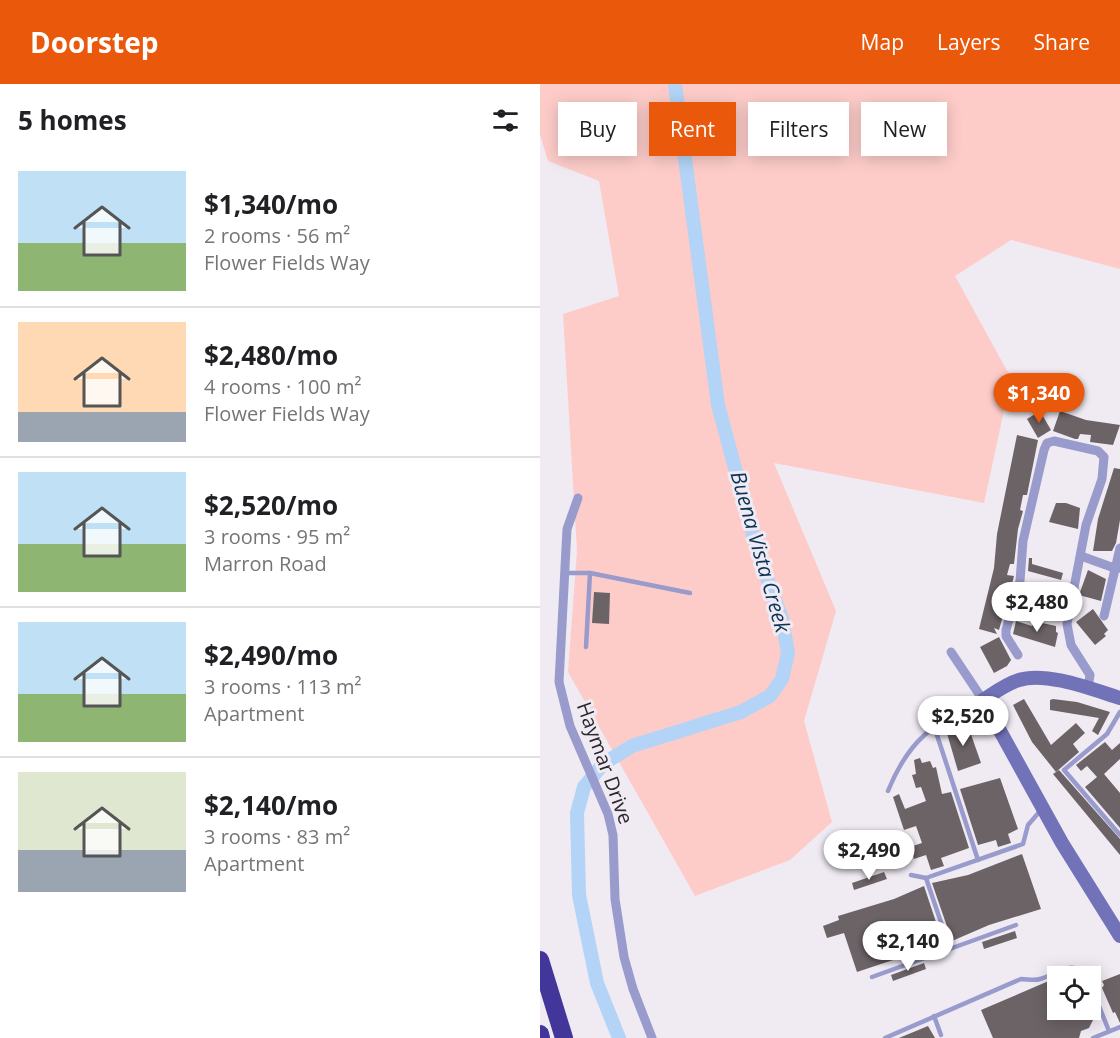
<!DOCTYPE html>
<meta charset="utf-8">
<style>
:root{--surface:#fff;--page:#f2f2f2;--text:#202124;--muted:#757577;--line:#e0e0e0;--accent:#ea580c}
body{margin:0;font-family:"Open Sans",sans-serif;background:var(--page);color:var(--text);height:100vh;display:flex;flex-direction:column;font-size:22px;white-space:nowrap}
*{box-sizing:border-box;margin:0}
p{font-size:20px;color:var(--muted)}
.icon{flex:none;width:33px;height:33px;fill:none;stroke:currentColor;stroke-width:2;stroke-linecap:round;stroke-linejoin:round}
.map{position:relative;flex:1;overflow:hidden}
.sheet{display:flex;flex-direction:column;background:var(--surface);width:540px}
.sheet>*{flex:none}
.hud{position:absolute;left:18px;top:18px;width:471px;height:54px;display:flex;gap:12px}
.controls{position:absolute;left:507px;top:882px;display:grid;gap:12px}
.controls a{display:grid;place-items:center;width:54px;height:54px;border-radius:0px;background:var(--surface);box-shadow:0 3px 15px #0003;font-size:30px}
.price{position:absolute;translate:-50% -51px;padding:0 14px;border-radius:21px;background:#fff;color:#222;font-size:20px;line-height:39px;filter:drop-shadow(0 2px 3px #0008)}
.price::after{content:'';position:absolute;left:50%;top:36px;width:18px;height:14px;margin-left:-9px;background:inherit;clip-path:polygon(0 0,100% 0,50% 100%)}
.price.active{background:var(--accent);color:#fff}
ul{padding:0;list-style:none}
li{display:flex;align-items:center;gap:18px;height:150px;padding:0 18px}
li+li{border-top:2px solid var(--line)}
li span{display:grid;place-items:center;flex:none;width:168px;height:120px;border-radius:0px;color:#555}
li>.icon{margin-inline-start:auto}
span .icon{width:72px;height:72px;fill:#fffc;stroke-width:1}
li b{font-size:26px}
h2{display:flex;justify-content:space-between;align-items:center;height:72px;padding:0 18px;font-size:26px}
.tag{padding:0 21px;border-radius:0px;background:var(--surface);box-shadow:0 3px 15px #0003;font-size:21px;line-height:54px}
.tag.active{background:var(--accent);color:#fff}
header{display:flex;align-items:center;gap:36px;box-sizing:border-box;height:84px;padding:0 30px;background:var(--accent);color:#fff}
header strong{font-size:28px}
nav{display:flex;gap:33px;margin-inline-start:auto;font-size:21px}
main{display:flex;flex:1;min-height:0}
.map>svg:first-child{display:block}
.green{fill:#fdccc9}
.lines{fill:none;stroke-linecap:round;stroke-linejoin:round}
.river{stroke:#b3d4f6;stroke-width:14}
.building{fill:#6c6367}
.lane{stroke:#989bcb;stroke-width:4.5}
.street{stroke:#989bcb;stroke-width:9}
.secondary{stroke:#7172b8;stroke-width:14}
.highway{stroke:#42369b;stroke-width:18}
.labels{text-anchor:middle;stroke-width:6;stroke-linejoin:round;paint-order:stroke}
.street-label{font-size:20px;fill:#2a282b;stroke:#f0eaf3}
.water-label{font-size:21px;font-style:italic;fill:#0b3457;stroke:#f0eaf3}
</style>
<header>
<strong>Doorstep</strong>
<nav><a>Map</a><a>Layers</a><a>Share</a></nav>
</header>
<main>
<section class="sheet">
<h2>5 homes<svg class="icon" aria-label="filters" viewBox="0 0 24 24"><path d="M4 7h16M4 17h16"/><circle cx="9" cy="7" r="2"/><circle cx="15" cy="17" r="2"/></svg></h2>
<ul>
<li><span style="background:linear-gradient(#bfe0f5 60%,#8fb573 0)"><svg class="icon" aria-label="home" viewBox="0 0 24 24"><path d="M3 11l9-7 9 7M6 9v11h12V9"/></svg></span><div><b>$1,340/mo</b><p>2 rooms · 56 m²</p><p>Flower Fields Way</p></div></li>
<li><span style="background:linear-gradient(#ffd9b3 75%,#9aa5b1 0)"><svg class="icon" aria-label="home" viewBox="0 0 24 24"><path d="M3 11l9-7 9 7M6 9v11h12V9"/></svg></span><div><b>$2,480/mo</b><p>4 rooms · 100 m²</p><p>Flower Fields Way</p></div></li>
<li><span style="background:linear-gradient(#bfe0f5 60%,#8fb573 0)"><svg class="icon" aria-label="home" viewBox="0 0 24 24"><path d="M3 11l9-7 9 7M6 9v11h12V9"/></svg></span><div><b>$2,520/mo</b><p>3 rooms · 95 m²</p><p>Marron Road</p></div></li>
<li><span style="background:linear-gradient(#bfe0f5 60%,#8fb573 0)"><svg class="icon" aria-label="home" viewBox="0 0 24 24"><path d="M3 11l9-7 9 7M6 9v11h12V9"/></svg></span><div><b>$2,490/mo</b><p>3 rooms · 113 m²</p><p>Apartment</p></div></li>
<li><span style="background:linear-gradient(#dfe7d0 65%,#9aa5b1 0)"><svg class="icon" aria-label="home" viewBox="0 0 24 24"><path d="M3 11l9-7 9 7M6 9v11h12V9"/></svg></span><div><b>$2,140/mo</b><p>3 rooms · 83 m²</p><p>Apartment</p></div></li>
</ul>
</section>
<div class="map">
<svg width="580" height="954" viewBox="0 0 580 954">
<rect width="100%" height="100%" fill="#f0eaf3"/>
<path class="green" d="M0,0H580V185L471,156L415,192L471,294L444,419L234,379L296,527L264,637L292,738L250,776L155,812L28,588L37,467L23,230L79,212L59,97L8,77L0,51Z"/>
<g class="lines">
<path class="river" d="M79,954L57,899L39,811L37,729L44,703L63,680L92,662L201,628L230,612L242,595L248,569L242,535L219,473L178,321L135,0"/>
</g>
<g class="building">
<path d="M500,327L511,346L498,354L487,335Z"/>
<path d="M520,327L546,336L580,341L573,361L550,358L551,351L540,350L538,355H535L513,347Z"/>
<path d="M477,351L498,356L487,411H483L480,426L483,427L478,445L474,480H470L467,491L474,492L473,496L459,546L454,544L457,550L439,545L454,484L457,450Z"/>
<path d="M574,384L580,385V436L576,459L572,467H553L558,435Z"/>
<path d="M516,419H526L540,424L538,445L509,438Z"/>
<path d="M489,474H492V480L523,489L521,496L488,487Z"/>
<path d="M548,486L566,495L561,517L539,511Z"/>
<path d="M54,508L70,509L69,540L52,539Z"/>
<path d="M553,525L568,546L564,550L566,552L555,561L536,538Z"/>
<path d="M476,537L492,542L493,537L516,542V548L518,549L515,563L473,550Z"/>
<path d="M459,553L471,576L467,582L454,589L440,563Z"/>
<path d="M484,615L511,661L536,639L545,649L533,660L539,668L516,688L492,658L475,625L473,621Z"/>
<path d="M513,615L537,618L570,628L558,651L552,647L559,634L510,626V616Z"/>
<path d="M427,639L441,679L418,687L406,646Z"/>
<path d="M565,658L572,666L580,659V675L564,690L580,709V744L545,703L557,693L547,682L541,687L536,681Z"/>
<path d="M380,674L382,679L390,677L393,684L396,683L402,710L411,708L429,764L401,774L404,782L391,786L386,771L374,775L370,763L382,759L376,742L364,746L353,713L359,710L365,725L386,717L381,703L376,704L372,691L376,690L374,676Z"/>
<path d="M519,686L580,755V771L513,690Z"/>
<path d="M460,694L478,745L468,750L471,759L458,763L456,756L438,761L420,705Z"/>
<path d="M482,770L501,825L449,841L412,857L392,799L428,791Z"/>
<path d="M344,788L347,795L314,806L312,799Z"/>
<path d="M384,802L404,862L396,865L395,862L317,888L304,849L287,854L283,842L299,836L298,832L354,815Z"/>
<path d="M475,847L477,854L444,865L442,858Z"/>
<path d="M384,879L386,885L353,897L351,891Z"/>
<path d="M580,890V939L575,928L573,929L562,904L564,901L562,897Z"/>
<path d="M518,893V926H548L553,936L549,944L541,947L539,954H453L441,926Z"/>
<path d="M388,942L395,954H359Z"/>
</g>
<g class="lines">
<g class="lane">
<path d="M24,489H50L150,509"/>
<path d="M46,563L50,489"/>
<path d="M580,628L567,650L524,686L580,751"/>
<path d="M394,642L438,776"/>
<path d="M348,707C369,655 393,640 442,616"/>
<path d="M371,791L386,794L483,760L488,741L501,726"/>
<path d="M386,794L410,865"/>
<path d="M332,893L476,841"/>
<path d="M550,900L569,947"/>
<path d="M394,932L401,951"/>
<path d="M345,954L481,895C487,895 494,897 500,895C519,890 531,874 547,892"/>
<path d="M553,954L580,943"/>
</g>
<g class="street">
<path d="M38,414L27,445L19,598L30,642L68,730L73,751L75,815L84,873L93,905L112,954"/>
<path d="M541,472L577,485"/>
<path d="M564,532L580,464"/>
<path d="M411,568L443,616"/>
<path d="M478,571L466,552V546L480,497L483,457L504,366L507,359L514,357L558,367L564,373L562,395L546,441L527,540L531,561L550,591L548,604"/>
</g>
<path class="secondary" d="M580,614C554,606 506,587 479,596C466,600 454,609 443,616L522,759L580,852"/>
<g class="highway">
<path d="M0,876L24,954"/>
<path d="M0,950L1,954"/>
</g>
</g>
<g class="labels">
<g class="street-label">
<text transform="translate(65 679) rotate(70)" y="7">Haymar Drive</text>
</g>
<g class="water-label">
<text transform="translate(220 468) rotate(74)" y="7">Buena Vista Creek</text>
</g>
</g>
</svg>
<div class="controls">
<a><svg class="icon" aria-label="locate" viewBox="0 0 24 24"><circle cx="12" cy="12" r="6"/><path d="M12 2v4M12 18v4M2 12h4M18 12h4"/></svg></a>
</div>
<b class="price active" style="left:499px;top:340px">$1,340</b>
<b class="price" style="left:497px;top:549px">$2,480</b>
<b class="price" style="left:423px;top:663px">$2,520</b>
<b class="price" style="left:329px;top:797px">$2,490</b>
<b class="price" style="left:368px;top:888px">$2,140</b>
<div class="hud">
<a class="tag">Buy</a>
<a class="tag active">Rent</a>
<a class="tag">Filters</a>
<a class="tag">New</a>
</div>
</div>
</main>
